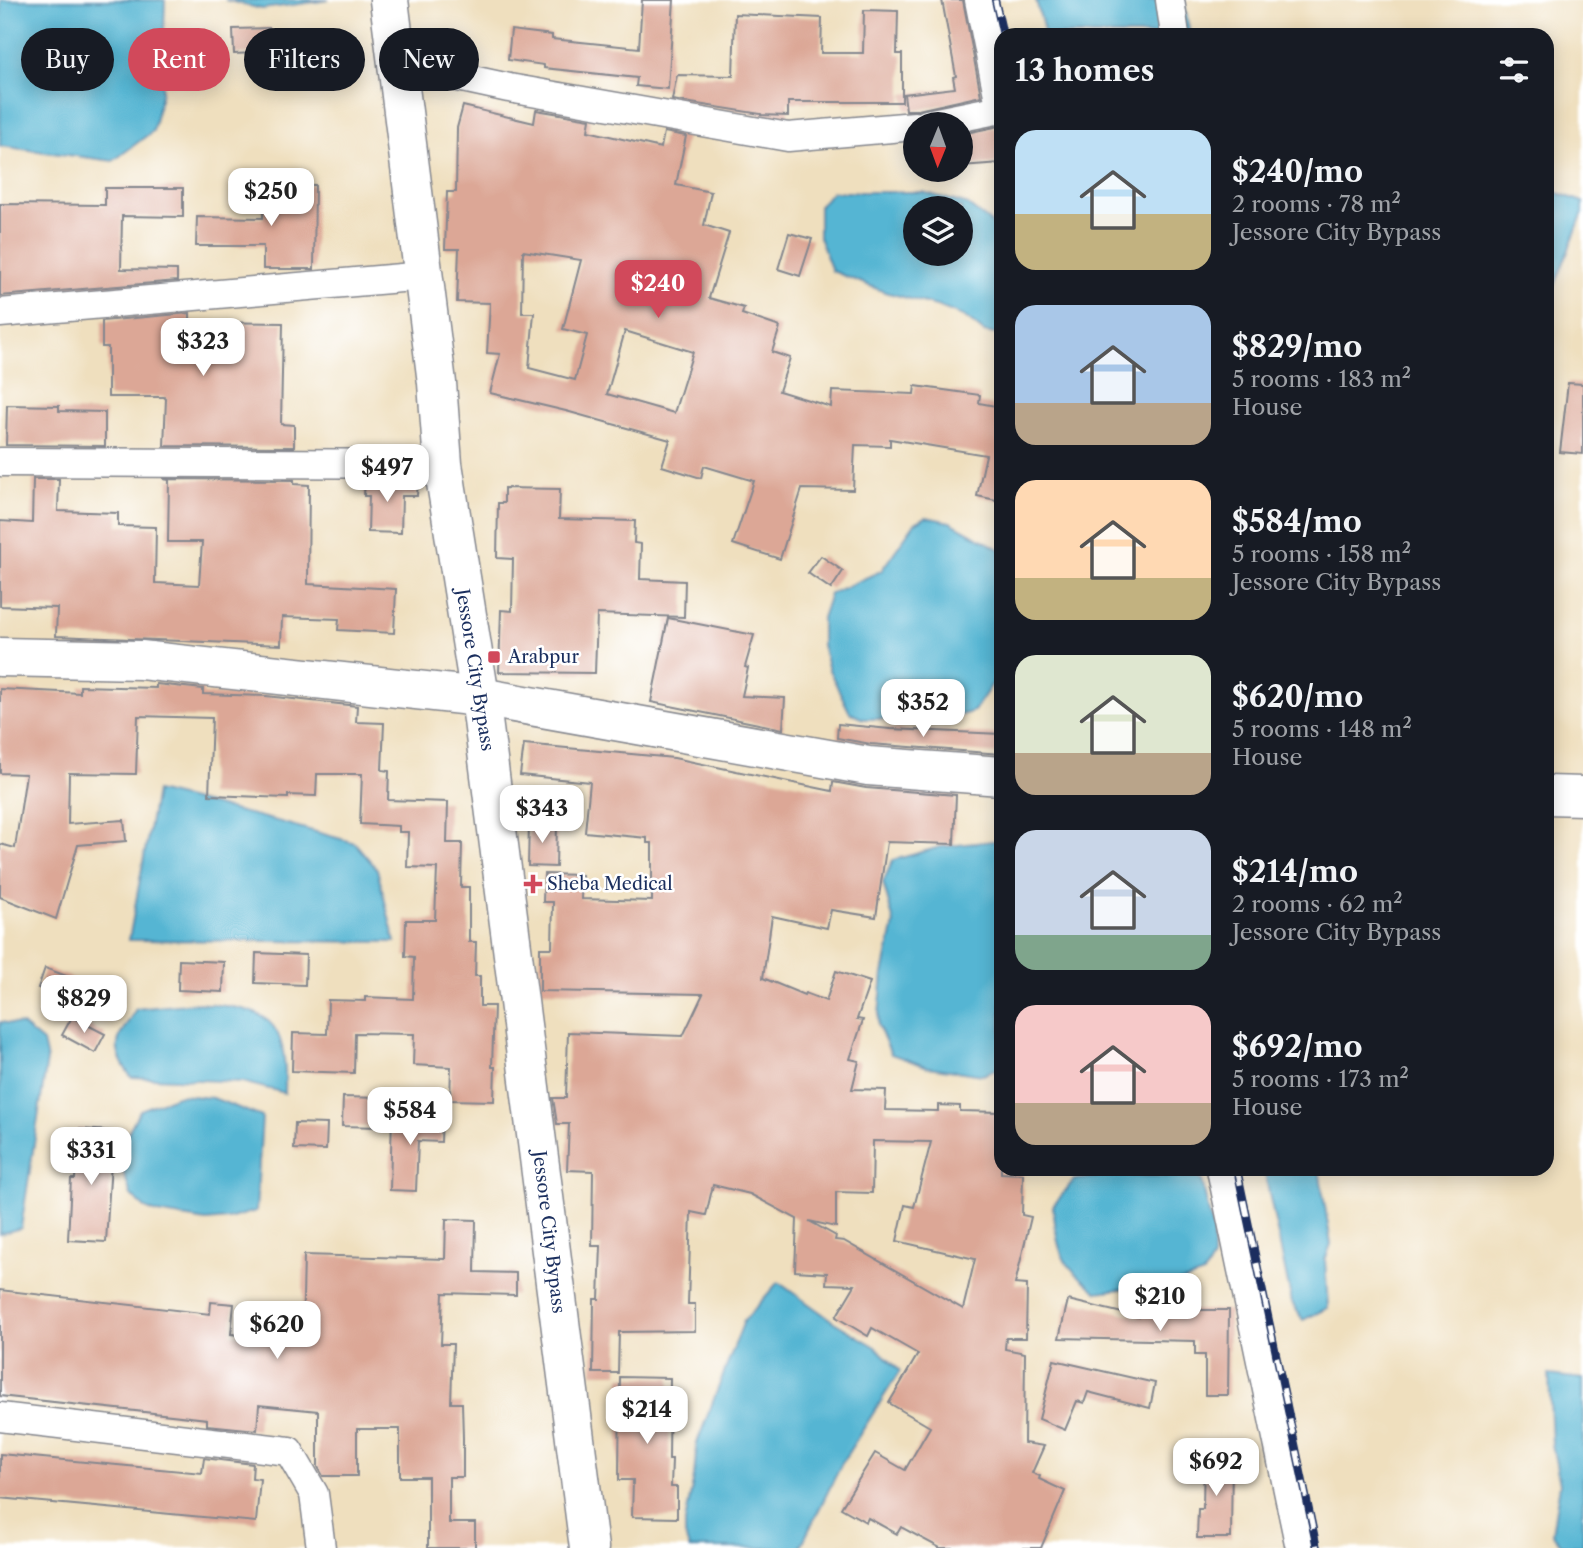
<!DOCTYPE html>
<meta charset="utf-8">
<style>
:root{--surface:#171b24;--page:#20242c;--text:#f1f3f6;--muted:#9ea1a6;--accent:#d1495b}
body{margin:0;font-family:"Libre Caslon Text",serif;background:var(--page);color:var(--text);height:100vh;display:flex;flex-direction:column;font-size:26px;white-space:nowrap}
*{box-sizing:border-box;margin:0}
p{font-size:23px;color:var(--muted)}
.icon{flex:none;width:38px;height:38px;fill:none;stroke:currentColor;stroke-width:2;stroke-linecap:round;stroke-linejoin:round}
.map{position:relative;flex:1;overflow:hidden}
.details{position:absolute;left:994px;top:28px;width:560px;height:1148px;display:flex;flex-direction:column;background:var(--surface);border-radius:21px;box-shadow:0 4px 18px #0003}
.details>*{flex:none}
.guide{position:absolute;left:21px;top:28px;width:665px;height:63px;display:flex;gap:14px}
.needle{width:46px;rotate:181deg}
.buttons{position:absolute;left:903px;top:112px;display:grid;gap:14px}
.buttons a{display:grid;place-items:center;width:70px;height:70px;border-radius:50%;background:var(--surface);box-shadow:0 4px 18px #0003;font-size:35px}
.price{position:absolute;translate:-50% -60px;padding:0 16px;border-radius:14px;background:#fff;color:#222;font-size:23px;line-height:46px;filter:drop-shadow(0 2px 4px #0008)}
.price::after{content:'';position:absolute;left:50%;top:42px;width:21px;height:16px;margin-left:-10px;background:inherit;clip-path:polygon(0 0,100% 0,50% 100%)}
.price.on{background:var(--accent);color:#fff}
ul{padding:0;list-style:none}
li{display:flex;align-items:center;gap:21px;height:175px;padding:0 21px}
li span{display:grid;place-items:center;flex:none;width:196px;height:140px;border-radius:21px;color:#555}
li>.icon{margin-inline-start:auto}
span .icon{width:84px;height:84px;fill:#fffc;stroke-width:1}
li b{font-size:30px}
h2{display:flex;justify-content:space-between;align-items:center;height:84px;padding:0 21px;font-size:30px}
.chip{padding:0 24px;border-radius:32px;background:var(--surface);box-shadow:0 4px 18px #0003;font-size:24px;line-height:63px}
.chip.on{background:var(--accent);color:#fff}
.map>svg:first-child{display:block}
.water{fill:#54b5d3;stroke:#387298;stroke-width:2;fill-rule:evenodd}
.building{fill:#dca796;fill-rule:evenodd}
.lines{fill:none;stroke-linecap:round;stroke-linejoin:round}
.street-casing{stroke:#85878e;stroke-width:31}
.secondary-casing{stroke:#85878e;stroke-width:41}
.highway-casing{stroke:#85878e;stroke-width:41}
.street{stroke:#fff;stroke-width:28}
.secondary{stroke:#fff;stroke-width:38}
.highway{stroke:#fff;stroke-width:38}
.rail-casing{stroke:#1b2f5e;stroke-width:8}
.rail{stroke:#fff;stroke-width:5;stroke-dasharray:16;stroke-linecap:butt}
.poi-dot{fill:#d1495b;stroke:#fff;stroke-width:2.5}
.labels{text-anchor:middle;stroke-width:5;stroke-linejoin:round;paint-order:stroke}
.poi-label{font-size:18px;fill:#1b2f5e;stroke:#fff;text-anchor:start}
.street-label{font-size:18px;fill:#1b2f5e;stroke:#fff}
</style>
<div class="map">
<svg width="1583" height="1548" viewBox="0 0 1583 1548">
<rect width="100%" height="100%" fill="#fff"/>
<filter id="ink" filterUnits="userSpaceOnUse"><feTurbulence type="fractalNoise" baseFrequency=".0143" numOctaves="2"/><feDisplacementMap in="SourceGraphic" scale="14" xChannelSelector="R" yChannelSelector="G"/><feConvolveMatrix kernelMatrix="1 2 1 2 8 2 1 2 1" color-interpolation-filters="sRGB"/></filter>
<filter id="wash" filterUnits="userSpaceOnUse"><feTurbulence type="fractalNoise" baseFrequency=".00686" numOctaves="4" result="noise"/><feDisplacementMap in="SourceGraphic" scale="28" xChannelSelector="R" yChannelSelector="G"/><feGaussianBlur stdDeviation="1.57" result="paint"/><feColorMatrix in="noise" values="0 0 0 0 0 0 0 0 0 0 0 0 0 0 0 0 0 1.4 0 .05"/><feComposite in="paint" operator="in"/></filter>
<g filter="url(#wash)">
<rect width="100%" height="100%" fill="#efdfbe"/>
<g class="water">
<path d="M1,0H165L162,90L153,131L113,161L0,146Z"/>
<path d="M225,0H329L262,9Z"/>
<path d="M1036,0H1184L1190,35H1045Z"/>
<path d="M1547,189L1583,202V212L1547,306Z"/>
<path d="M832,192H923L968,205L991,223L1001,237V335L984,332L965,317L940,307L885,292L832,271L819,237V206ZM915,208H961V254H915Z"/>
<path d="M926,517L950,522L1001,550V671L974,711L949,719H863L850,713L829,670L822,645V618L830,594L881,571L915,523Z"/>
<path d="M156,791L277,821L355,843L377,869L395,942L129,940Z"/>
<path d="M1001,840V1067L983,1075L928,1067L891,1054L878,1025L883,974L894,923L883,882L893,860L940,847Z"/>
<path d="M197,1003C269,1009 287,1016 285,1093L242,1082L131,1077C108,1045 118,1039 136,1009Z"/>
<path d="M0,1022L22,1025L43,1042L47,1060L21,1228L0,1234Z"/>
<path d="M180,1095L213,1098L262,1117L256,1211L228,1219L206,1221L157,1213L145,1208L131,1195L123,1171L125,1138L140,1110Z"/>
<path d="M1264,1169H1319L1331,1244L1325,1260L1328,1308L1303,1320L1292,1303Z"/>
<path d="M1113,1175L1195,1177L1202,1181L1213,1232V1258L1204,1274L1180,1282L1097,1292C1058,1259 1059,1257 1053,1206L1074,1180Z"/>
<path d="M778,1282L834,1322L876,1347L900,1371L843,1461L800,1548H689L685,1535V1522L694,1477L697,1443L744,1321Z"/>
<path d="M1549,1375L1583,1379V1547L1562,1545L1552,1533L1560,1484L1552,1444Z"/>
</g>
<g id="blocks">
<g class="building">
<path d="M642,0H674L668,89L636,86L637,78L544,68V65L508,60L511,30L552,35V39L639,48Z"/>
<path d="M942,0H963L981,96L918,110H906L904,94L955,88L953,77L956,76Z"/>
<path d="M864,10L898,11L897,54H902V102H788V116L761,115V114L672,100L677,75L733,76L735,14L822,18L821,53H863Z"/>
<path d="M270,28L271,52L234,54L233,29Z"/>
<path d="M463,106L534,123L536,110L590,119L588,131L661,148L664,132L686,136L676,185L711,192L704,225L729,233L709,298L744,308L742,314L780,327L772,352L790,358L779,391L831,407L832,391L914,394L915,386L980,395L979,403L1001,407V501L977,496L986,455L890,439V446L855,445L853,490L802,489L780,559L733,544L754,481L704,466L701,478L662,466L670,440L566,411L490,393L500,354L487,353L490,303L457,302L459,249H445L447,192H456L457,128ZM523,251L581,260L563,329L587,335L575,380L529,368L534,313H522ZM625,331L693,352L674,413L607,394Z"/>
<path d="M1000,126L1001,163L961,166V134Z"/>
<path d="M264,184L315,185L314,269H263V246H196L197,217L263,218Z"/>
<path d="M105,188H183V217L122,216L121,269L177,270V281L0,296V204L105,205Z"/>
<path d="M789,233L812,239L800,276L778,269Z"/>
<path d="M190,313V322L283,323L281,424L294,425V447L164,446L166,399L164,397H108V347H102V321Z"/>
<path d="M1568,383L1583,384V454L1560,452Z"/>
<path d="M7,405L59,406V411L105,412V446L6,445Z"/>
<path d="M33,479H59L58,511L118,513V526L156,527L155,583L199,585L202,542H168L169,480L163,479L294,480V484L309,485L308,584L396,589L394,633L338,630L339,619L282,617L281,645L56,636L57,608L0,606V521L32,523Z"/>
<path d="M365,480L418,481L417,496H402L401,533L368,532L369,496H364Z"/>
<path d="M504,488L560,489L559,519L635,521L634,543L641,544L640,579L685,581L684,617L597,614L595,673L499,672L501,610L512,611L513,559L497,558L498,503H504Z"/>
<path d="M821,556L843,571L831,589L808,573Z"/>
<path d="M668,618L754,635L745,667L748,668L742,696L785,698L783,729L651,702Z"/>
<path d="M156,684L203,689V694L266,696L357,706L356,722L384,723L382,770L389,771L388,800L448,802L447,843H462L461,887H469V942H476L475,976H480V1006H494L492,1067H495L494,1101L450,1100L451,1067L413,1065L414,1034L355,1033L354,1073L292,1071L293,1033L327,1034L328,1000L365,1001V997L413,999L414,957L405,956L406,920H435L437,868L407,867L408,832H399V826L360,824L362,774H317L316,796L288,795V798L209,795L212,718L138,716L136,774L69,773L68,824L124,820L126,841L78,845L56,919L0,897V844L15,848L26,774L0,773V689L80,693V686L156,688Z"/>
<path d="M838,724L890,729L1001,734V754L871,744L837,738Z"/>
<path d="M524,744L674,758L832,791L833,782L866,788L956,795L954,844L887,842L876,917L831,910L827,928L772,916L763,978L804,995L805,993L826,1001L836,971L870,982L857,1019L863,1020L850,1059L859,1061L852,1089L886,1090L885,1110L938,1111V1105L960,1106V1111L1001,1112V1173L1023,1174L1022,1215L1031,1217L1015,1284L1027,1285L1026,1338H1006L1005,1349L1025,1353L1024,1443L1044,1446L1032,1473L1040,1476L1039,1479L1065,1491L1041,1548H940L901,1527L897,1534L868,1518L866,1522L841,1508L875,1453L905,1470L930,1427L889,1403L918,1354L872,1328L868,1336L836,1317L855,1285L826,1284L827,1273L795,1271L797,1219L750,1194L713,1185L706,1215L691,1212L688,1304H695V1331L619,1332L618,1373H593L594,1299H599L601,1246H592L593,1171L567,1170L569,1124H557L553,1098H566L568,1032L683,1036L703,994L540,991V948H552L553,902H543L544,874L582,875L581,899L652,901V843H647V838L585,832L590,782L520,775ZM873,1141L931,1142L914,1207L905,1205L897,1241L975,1259L963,1309L844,1241L835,1240L836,1236L809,1221L836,1227V1192L872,1193Z"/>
<path d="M529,823L557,824L556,867L528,866Z"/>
<path d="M256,953L306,955L305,985L255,983Z"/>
<path d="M179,960L224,962L223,992L178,990Z"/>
<path d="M45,968L80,981L73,1001L38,988Z"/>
<path d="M72,1017L105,1034L95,1053L62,1035Z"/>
<path d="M343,1097L380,1098L379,1127L342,1126Z"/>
<path d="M392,1115L442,1116L441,1142L418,1141L416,1191L390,1190Z"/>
<path d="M295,1123L327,1124L326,1150L294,1149Z"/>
<path d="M78,1129L113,1131L106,1242L68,1240L71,1179H75Z"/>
<path d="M446,1219L476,1220L475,1272L516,1273V1295L443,1293L441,1344H453L451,1403H462L463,1438V1477H449V1523H475V1548H428V1477H400V1429H357V1476H323L318,1467V1411L259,1405L257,1430L207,1425V1419L0,1396V1290L210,1314L211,1302L234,1304L231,1334L302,1341L304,1255L445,1259Z"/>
<path d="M1068,1300L1139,1317V1310H1229L1228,1395H1205V1355H1195V1341L1059,1338Z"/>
<path d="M1054,1360L1155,1383L1150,1408L1088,1392L1084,1403L1077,1401L1065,1430L1039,1419Z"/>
<path d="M620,1377L670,1378L669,1459H672L671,1487H677V1518L632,1517L633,1480H619Z"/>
<path d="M0,1454L202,1473L204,1458L253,1464L252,1478L260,1479L256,1522L0,1498Z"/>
<path d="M1204,1454L1232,1455L1231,1538H1197L1198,1509H1203Z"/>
</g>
</g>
</g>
<g filter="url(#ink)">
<use href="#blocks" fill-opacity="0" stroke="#85878e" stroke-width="2"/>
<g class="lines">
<g class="street-casing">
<g id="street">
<path d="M979,0L1001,110"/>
<path d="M1170,0L1175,35"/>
<path d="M398,64L509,88L788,137L915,126"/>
<path d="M927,124L1001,109"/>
<path d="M0,313L424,276"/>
<path d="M0,462L443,464"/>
<path d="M1221,1169L1300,1548"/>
<path d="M0,1417L289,1451L314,1494L321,1548"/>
</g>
</g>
<g class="secondary-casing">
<g id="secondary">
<path d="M0,657L141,660L480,697L868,766L1001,776"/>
<path d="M1547,795L1583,796"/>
</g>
</g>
<g class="highway-casing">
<path id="highway" d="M389,0L437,383L443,464L480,697L589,1548"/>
</g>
<use href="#street" class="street"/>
<use href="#secondary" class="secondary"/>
<use href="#highway" class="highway"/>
<g class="rail-casing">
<g id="rail">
<path d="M995,0L1003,35"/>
<path d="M1237,1169L1317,1548"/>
</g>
</g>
<use href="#rail" class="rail"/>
</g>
</g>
<g class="poi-dot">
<rect x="487" y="650" width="14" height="14" rx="3.5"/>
<path d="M529.5 873.5h7v7h7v7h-7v7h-7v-7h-7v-7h7z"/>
</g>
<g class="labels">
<g class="poi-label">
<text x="508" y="663">Arabpur</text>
<text x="547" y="890">Sheba Medical</text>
</g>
<g class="street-label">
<text transform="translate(475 670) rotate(81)" y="6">Jessore City Bypass</text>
<text transform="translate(549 1232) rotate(83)" y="6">Jessore City Bypass</text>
</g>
</g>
</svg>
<div class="buttons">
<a><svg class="needle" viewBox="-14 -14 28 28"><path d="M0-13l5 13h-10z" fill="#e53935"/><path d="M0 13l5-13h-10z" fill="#9ea1a6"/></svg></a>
<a><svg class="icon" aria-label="layers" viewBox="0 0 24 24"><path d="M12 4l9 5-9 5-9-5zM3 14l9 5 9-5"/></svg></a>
</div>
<b class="price" style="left:271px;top:228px">$250</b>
<b class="price on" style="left:658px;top:320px">$240</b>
<b class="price" style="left:203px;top:378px">$323</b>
<b class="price" style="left:387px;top:504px">$497</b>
<b class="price" style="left:923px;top:739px">$352</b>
<b class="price" style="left:542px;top:845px">$343</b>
<b class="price" style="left:84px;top:1035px">$829</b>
<b class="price" style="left:410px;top:1147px">$584</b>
<b class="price" style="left:91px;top:1187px">$331</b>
<b class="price" style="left:1160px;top:1333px">$210</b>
<b class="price" style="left:277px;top:1361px">$620</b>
<b class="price" style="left:647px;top:1446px">$214</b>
<b class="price" style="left:1216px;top:1498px">$692</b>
<div class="guide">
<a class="chip">Buy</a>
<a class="chip on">Rent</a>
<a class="chip">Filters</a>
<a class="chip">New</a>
</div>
<section class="details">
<h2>13 homes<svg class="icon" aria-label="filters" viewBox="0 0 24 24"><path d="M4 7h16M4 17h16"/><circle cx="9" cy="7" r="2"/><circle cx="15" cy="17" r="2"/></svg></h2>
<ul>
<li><span style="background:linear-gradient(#bfe0f5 60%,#c2b280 0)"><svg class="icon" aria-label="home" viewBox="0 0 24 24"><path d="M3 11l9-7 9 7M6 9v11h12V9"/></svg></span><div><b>$240/mo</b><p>2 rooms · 78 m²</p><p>Jessore City Bypass</p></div></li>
<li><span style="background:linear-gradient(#a9c7e8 70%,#b9a48a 0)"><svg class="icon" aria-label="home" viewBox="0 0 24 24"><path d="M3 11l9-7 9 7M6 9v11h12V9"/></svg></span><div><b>$829/mo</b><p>5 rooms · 183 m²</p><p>House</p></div></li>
<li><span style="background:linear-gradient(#ffd9b3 70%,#c2b280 0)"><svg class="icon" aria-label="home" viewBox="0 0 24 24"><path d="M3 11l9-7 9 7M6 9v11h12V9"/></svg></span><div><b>$584/mo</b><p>5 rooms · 158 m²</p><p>Jessore City Bypass</p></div></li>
<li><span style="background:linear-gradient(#dfe7d0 70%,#b9a48a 0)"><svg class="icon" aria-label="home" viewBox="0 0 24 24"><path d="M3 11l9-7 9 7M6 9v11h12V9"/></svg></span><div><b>$620/mo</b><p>5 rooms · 148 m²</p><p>House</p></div></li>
<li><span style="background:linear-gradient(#c9d6e8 75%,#7fa58c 0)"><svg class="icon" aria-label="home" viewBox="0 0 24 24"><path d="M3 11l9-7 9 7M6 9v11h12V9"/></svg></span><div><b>$214/mo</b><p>2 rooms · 62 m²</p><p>Jessore City Bypass</p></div></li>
<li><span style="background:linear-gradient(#f6c9c9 70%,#b9a48a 0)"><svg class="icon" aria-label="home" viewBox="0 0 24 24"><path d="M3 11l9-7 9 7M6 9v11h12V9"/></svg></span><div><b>$692/mo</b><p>5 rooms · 173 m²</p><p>House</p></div></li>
</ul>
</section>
</div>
